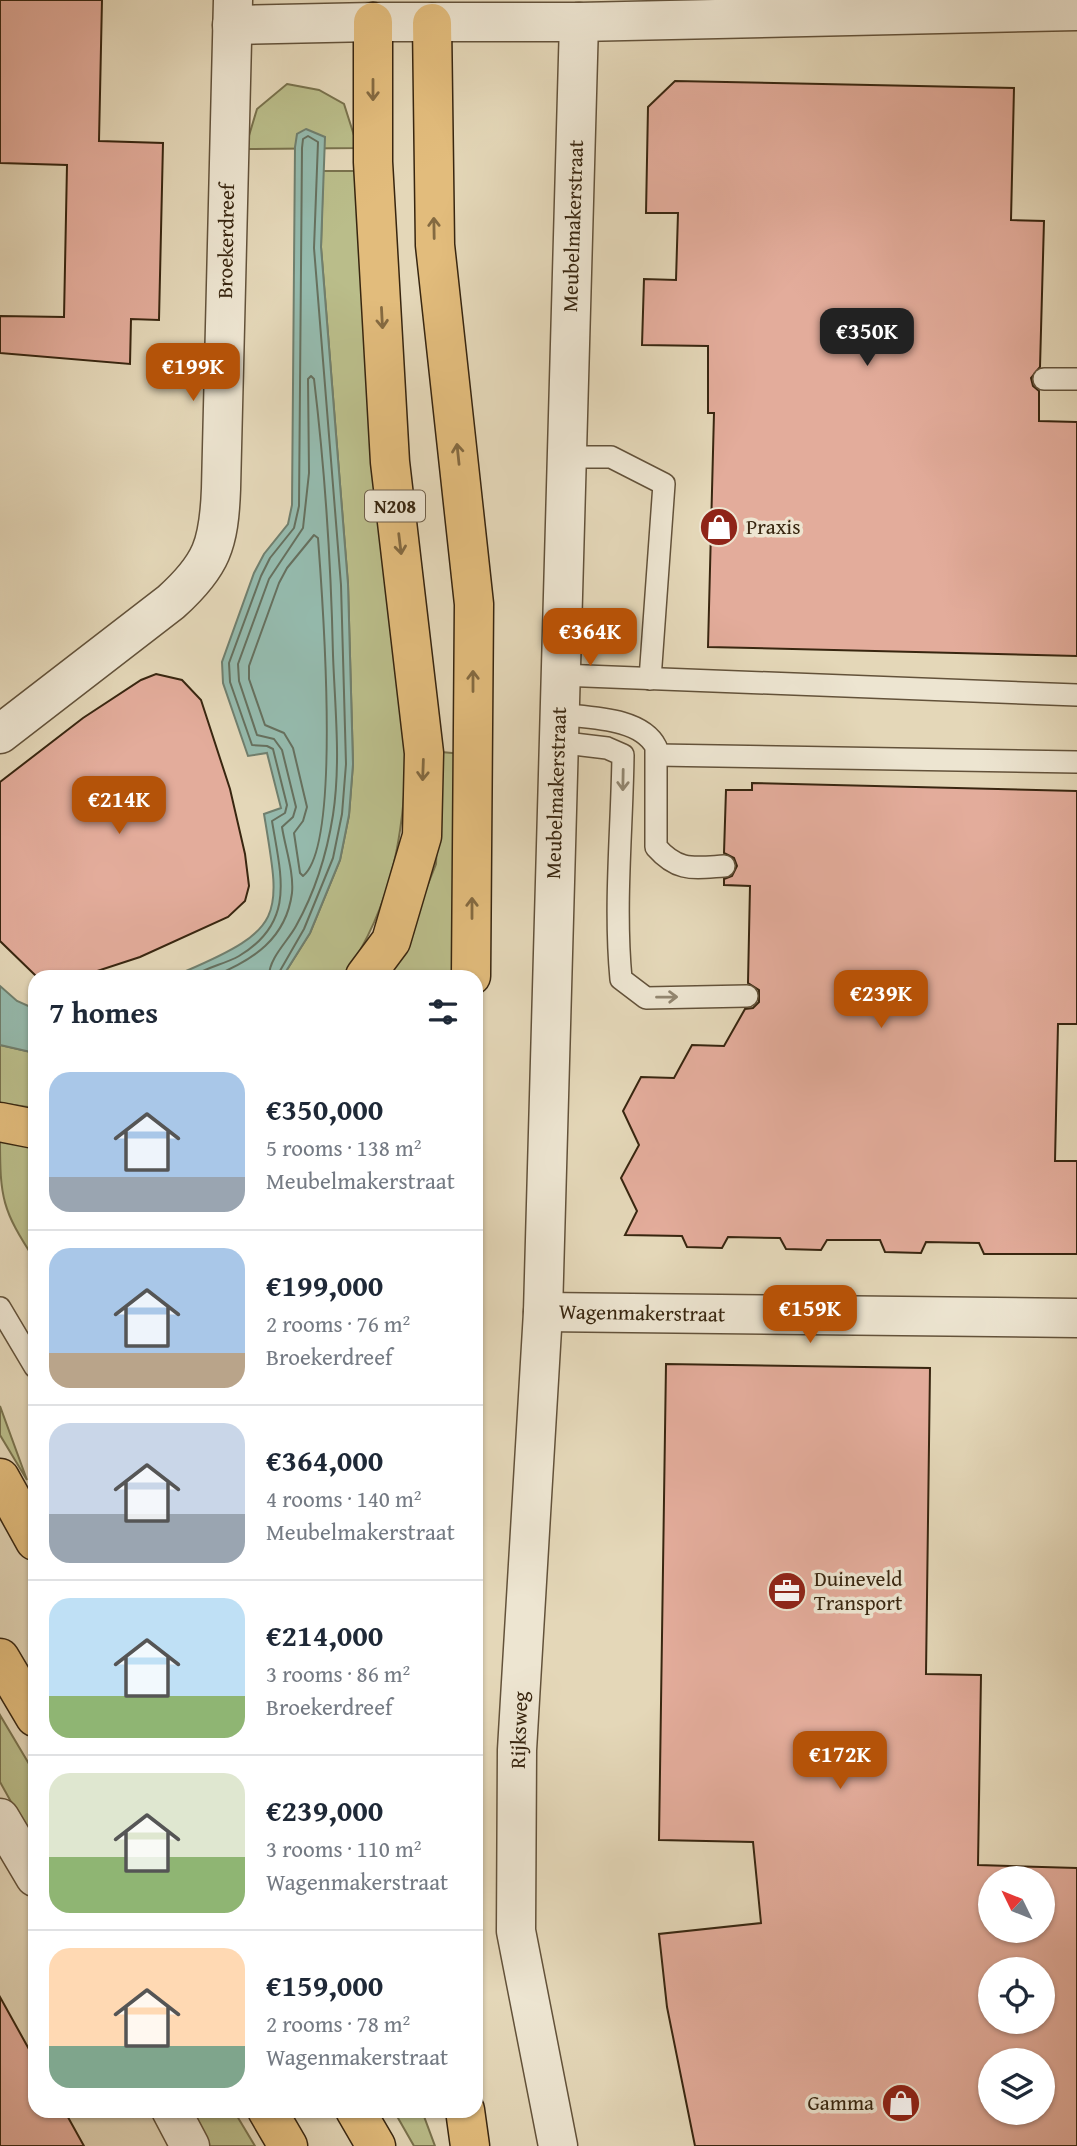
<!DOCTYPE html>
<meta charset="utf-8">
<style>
:root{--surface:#fff;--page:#f6f6f7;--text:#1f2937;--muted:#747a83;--line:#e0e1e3;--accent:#b45309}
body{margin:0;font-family:"Gentium Book Plus",serif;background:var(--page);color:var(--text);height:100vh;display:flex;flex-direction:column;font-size:26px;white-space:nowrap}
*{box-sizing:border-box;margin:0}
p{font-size:23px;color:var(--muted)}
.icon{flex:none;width:38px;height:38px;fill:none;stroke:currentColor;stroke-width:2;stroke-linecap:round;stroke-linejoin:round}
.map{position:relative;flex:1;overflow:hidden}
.sheet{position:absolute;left:28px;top:970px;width:455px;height:1148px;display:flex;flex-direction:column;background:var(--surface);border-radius:21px;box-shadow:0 2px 5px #0004}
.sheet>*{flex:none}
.needle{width:46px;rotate:313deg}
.tools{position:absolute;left:978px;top:1866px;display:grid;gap:14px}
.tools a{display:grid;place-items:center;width:77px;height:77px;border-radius:50%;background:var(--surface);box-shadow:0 2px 5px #0004;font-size:35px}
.price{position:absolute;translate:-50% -60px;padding:0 16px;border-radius:14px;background:var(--accent);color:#fff;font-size:23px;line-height:46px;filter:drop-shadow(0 2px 4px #0008)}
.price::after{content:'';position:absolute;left:50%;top:42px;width:21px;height:16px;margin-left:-10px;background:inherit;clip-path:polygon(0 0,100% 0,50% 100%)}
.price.current{background:#222;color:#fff}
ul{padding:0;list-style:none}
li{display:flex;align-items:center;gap:21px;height:175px;padding:0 21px}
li+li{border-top:2px solid var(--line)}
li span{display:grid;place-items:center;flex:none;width:196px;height:140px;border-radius:21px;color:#555}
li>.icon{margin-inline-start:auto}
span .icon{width:84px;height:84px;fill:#fffc;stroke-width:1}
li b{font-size:30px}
h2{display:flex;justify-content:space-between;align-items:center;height:84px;padding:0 21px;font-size:30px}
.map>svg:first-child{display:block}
.green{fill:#babd8a;stroke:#79724d;stroke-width:2}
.water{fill:#95baad;stroke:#707f6e;stroke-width:2}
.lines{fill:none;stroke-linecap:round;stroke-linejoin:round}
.shore{stroke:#66705e;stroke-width:2}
.building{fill:#e3ac9b;stroke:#382610;stroke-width:2;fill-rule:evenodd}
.service-casing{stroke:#63523a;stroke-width:24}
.minor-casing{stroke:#63523a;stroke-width:41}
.tertiary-casing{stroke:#63523a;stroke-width:41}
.primary-casing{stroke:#382610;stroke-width:41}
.service{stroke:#ede5d1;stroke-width:21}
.minor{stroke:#ede5d1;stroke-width:38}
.tertiary{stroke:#ede5d1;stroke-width:38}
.primary{stroke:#e2bc7c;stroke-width:38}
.oneway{stroke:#846a41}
.oneway2{stroke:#928670}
.labels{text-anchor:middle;stroke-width:7;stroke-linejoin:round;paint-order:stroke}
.shield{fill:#ede5d1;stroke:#6e5f4a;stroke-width:2}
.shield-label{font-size:19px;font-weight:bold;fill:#382610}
.street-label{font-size:21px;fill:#382610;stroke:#ede5d1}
.poi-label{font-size:21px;fill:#382610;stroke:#ede5d1;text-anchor:start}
</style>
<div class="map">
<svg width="1077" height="2146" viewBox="0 0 1077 2146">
<rect width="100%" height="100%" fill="#e4d7b8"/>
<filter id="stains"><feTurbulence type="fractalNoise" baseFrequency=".00286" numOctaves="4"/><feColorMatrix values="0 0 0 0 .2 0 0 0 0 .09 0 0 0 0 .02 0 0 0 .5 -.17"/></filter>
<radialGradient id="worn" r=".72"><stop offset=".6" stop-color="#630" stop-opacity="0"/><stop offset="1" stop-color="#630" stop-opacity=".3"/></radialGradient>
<g class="green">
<path d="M287,84L319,90L344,104L358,148L245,149L257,109Z"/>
<path d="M323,171H359L407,739C405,828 395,902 344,976H283L310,933L340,860L349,815L353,764L348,584L321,247Z"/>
<path d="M441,752L463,754L462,976H384L403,947L436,864Z"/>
<path d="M0,1045L35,1053V1108L0,1103Z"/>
<path d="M0,1139L35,1143V1260C2,1210 0,1198 0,1139Z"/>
<path d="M0,1406L27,1480L0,1435Z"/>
<path d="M0,1715L35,1774V1845L0,1782Z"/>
<path d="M184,2111H234L255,2146H204Z"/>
<path d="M394,2111H422L435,2146H414Z"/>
</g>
<g class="water">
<path d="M306,129L325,137L321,247L348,584L353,764L349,815L340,860L310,933L283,976H188L186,971C286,928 281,916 264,814L281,808L267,753L248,756L223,683L222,662L254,573L264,554L288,524L292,505L295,147L297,134Z"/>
<path d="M0,986L17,1001L35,1009V1053L0,1045Z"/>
</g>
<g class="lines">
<g class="shore">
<path d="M314,535L318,538C322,592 342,845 303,876L300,873L294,833L303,821L307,807L293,748L284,733L265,725L249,679V666L279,583L287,568Z"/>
<path d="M194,976C207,967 225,964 239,956C296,922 281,876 272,821L285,813L287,805L273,749L267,746L252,745L230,682L229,663L261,576L270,558L294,528L299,506L302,148L303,139L308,136L318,142L314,248L341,585L346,764L342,814L333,858L304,929L277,976"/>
<path d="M214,976C253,960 286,939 292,893C294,872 285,847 282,827L293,817L296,807L282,750L274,739L257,735L239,681L238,664L269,579L303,528L309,473L308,379L311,376L314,379C325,471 331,563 333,655C335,709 341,762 333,815C327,853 315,892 296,926C288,941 269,958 269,976"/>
</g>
</g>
<g class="building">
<path d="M0,0H102L99,141L163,143L159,320L131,319L130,364L0,353V316L64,317L67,165L0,163Z"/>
<path d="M675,81L1014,88L1011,220L1044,221L1040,367L1031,378L1033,386L1039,391V421L1077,422V656L708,647L714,413H708V346L642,345L644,279L676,280L678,213H646L648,107Z"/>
<path d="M156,674L182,680L201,700L230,789L245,854L249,886L245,901L228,917L140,957L82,976H36L0,941V782L83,718L141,680Z"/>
<path d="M752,783L1077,791V1024H1058L1055,1161H1077V1254H984L979,1243L926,1242L921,1253L885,1252L880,1240H827L821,1250L786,1249L780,1238L728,1237L722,1248L687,1247L682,1236L625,1235L637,1211L621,1178L639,1145L623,1111L641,1077L674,1078L692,1045L724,1046L745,1009L753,1008L759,1002V990L748,983L750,886L724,885V879L732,876L737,866L734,858L724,853L726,790H752Z"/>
<path d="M666,1364L930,1368L926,1674L981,1675L978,1865L1077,1868V2146H695L667,2007L659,1934L761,1923L753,1842L659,1840ZM990,1878H1043V1930H990ZM990,1969H1043V2021H990ZM990,2060H1043V2112H990Z"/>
<path d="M0,1997L35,2060V2110H64L84,2146H0Z"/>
</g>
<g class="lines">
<g class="service-casing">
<g id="service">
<path d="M1044,379H1077"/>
<path d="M566,457H611L664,484L650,679"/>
<path d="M560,675L1077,695"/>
<path d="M558,714C588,718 641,717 656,747V847C678,872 693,868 724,866"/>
<path d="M557,742L607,748L623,755C622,830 614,905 621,979L646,998L747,996"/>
<path d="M657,755L1077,762"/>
<path d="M0,1308L35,1367"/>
</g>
</g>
<g class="minor-casing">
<g id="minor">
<path d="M232,25L373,22"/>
<path d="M0,734L171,602C212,565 219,544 221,489L233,0"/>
<path d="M543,1312L1077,1318"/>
<path d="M0,1818L35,1877"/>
<path d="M171,2110L190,2146"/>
</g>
</g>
<g class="tertiary-casing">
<g id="tertiary">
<path d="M373,22H579L1077,11"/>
<path d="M558,2146L516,1931L517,1750L543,1312L579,22"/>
</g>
</g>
<g class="primary-casing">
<g id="primary">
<path d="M432,23L435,245L474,604L471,976"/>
<path d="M365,976L391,941L422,836L424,753L390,462L373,162V22"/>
<path d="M0,1122L35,1129"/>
<path d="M0,1478L35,1541"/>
<path d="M0,1658L35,1717"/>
<path d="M267,2110L288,2146"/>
<path d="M355,2110L376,2146"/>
<path d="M465,2110L470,2146"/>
</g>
</g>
<use href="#service" class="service"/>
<use href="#minor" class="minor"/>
<use href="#tertiary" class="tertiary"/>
<use href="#primary" class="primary"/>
</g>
<defs><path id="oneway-shaft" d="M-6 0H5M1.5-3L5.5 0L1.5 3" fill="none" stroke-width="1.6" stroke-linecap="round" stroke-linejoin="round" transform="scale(1.75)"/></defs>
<g class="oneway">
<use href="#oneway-shaft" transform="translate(373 90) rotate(90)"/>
<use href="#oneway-shaft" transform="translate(434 228) rotate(-91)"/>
<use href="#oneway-shaft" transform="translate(382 318) rotate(87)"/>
<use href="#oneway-shaft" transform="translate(458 454) rotate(-96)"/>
<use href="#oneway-shaft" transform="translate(400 544) rotate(83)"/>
<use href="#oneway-shaft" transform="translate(473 681) rotate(-90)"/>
<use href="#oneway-shaft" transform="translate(423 770) rotate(92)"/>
<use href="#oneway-shaft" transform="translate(472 908) rotate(-90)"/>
</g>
<g class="oneway2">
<use href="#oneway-shaft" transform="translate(623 780) rotate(91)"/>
<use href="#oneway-shaft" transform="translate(667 997) rotate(-1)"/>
</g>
<defs>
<g id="shop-disc" transform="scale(2.0125)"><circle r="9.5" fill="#8f2418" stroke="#ede5d1"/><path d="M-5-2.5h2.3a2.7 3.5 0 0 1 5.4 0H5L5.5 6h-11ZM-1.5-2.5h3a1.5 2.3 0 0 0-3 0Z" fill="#fff"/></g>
<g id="office-disc" transform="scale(2.0125)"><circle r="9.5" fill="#8f2418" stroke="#ede5d1"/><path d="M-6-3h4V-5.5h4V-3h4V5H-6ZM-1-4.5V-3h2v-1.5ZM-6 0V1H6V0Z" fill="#fff"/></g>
</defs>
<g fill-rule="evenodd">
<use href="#shop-disc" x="719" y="527"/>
<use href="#office-disc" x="787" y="1591"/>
<use href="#shop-disc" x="901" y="2103"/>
</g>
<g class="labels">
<rect class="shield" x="365" y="490.5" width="60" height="31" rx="5"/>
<g class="shield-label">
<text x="395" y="513">N208</text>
</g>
<g class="street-label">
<text transform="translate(573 226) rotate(-88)" y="7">Meubelmakerstraat</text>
<text transform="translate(226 241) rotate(-89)" y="7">Broekerdreef</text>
<text transform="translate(556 793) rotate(-88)" y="7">Meubelmakerstraat</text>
<text transform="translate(642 1313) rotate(1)" y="7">Wagenmakerstraat</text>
<text transform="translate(519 1730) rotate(-88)" y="7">Rijksweg</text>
</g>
<g class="poi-label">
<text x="746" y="534">Praxis</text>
<text x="814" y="1586">Duineveld<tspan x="814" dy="24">Transport</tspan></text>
<text x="874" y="2110" text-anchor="end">Gamma</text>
</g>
</g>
<rect width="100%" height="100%" filter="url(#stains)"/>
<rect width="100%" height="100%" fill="url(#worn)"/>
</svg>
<div class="tools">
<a><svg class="needle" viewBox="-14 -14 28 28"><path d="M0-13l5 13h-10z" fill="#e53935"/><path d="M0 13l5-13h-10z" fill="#747a83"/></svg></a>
<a><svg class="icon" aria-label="locate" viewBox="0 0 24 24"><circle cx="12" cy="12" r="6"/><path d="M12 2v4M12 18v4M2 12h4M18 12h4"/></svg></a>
<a><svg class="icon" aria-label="layers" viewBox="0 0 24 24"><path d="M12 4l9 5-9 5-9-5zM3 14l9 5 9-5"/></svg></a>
</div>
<b class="price current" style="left:867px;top:368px">€350K</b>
<b class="price" style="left:193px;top:403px">€199K</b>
<b class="price" style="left:590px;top:668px">€364K</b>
<b class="price" style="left:119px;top:836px">€214K</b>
<b class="price" style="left:881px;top:1030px">€239K</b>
<b class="price" style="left:810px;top:1345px">€159K</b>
<b class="price" style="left:840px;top:1791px">€172K</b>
<section class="sheet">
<h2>7 homes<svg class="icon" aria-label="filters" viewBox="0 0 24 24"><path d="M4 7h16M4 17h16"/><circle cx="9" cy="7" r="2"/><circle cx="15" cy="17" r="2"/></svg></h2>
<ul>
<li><span style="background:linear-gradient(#a9c7e8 75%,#9aa5b1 0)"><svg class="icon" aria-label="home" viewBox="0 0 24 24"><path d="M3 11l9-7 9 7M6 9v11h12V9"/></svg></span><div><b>€350,000</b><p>5 rooms · 138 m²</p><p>Meubelmakerstraat</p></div></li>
<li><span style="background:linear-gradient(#a9c7e8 75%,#b9a48a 0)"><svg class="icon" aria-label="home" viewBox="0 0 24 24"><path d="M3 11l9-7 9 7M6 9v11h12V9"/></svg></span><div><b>€199,000</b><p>2 rooms · 76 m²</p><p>Broekerdreef</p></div></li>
<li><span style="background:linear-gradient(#c9d6e8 65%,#9aa5b1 0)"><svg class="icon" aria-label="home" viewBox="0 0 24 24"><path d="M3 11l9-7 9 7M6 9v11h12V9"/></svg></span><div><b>€364,000</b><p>4 rooms · 140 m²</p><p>Meubelmakerstraat</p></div></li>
<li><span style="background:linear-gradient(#bfe0f5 70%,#8fb573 0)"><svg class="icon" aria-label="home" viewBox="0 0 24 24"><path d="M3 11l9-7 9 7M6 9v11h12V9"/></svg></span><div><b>€214,000</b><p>3 rooms · 86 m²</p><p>Broekerdreef</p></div></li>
<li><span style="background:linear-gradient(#dfe7d0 60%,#8fb573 0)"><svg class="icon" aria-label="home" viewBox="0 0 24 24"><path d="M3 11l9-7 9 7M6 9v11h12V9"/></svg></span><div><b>€239,000</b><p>3 rooms · 110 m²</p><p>Wagenmakerstraat</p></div></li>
<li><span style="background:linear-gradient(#ffd9b3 70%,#7fa58c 0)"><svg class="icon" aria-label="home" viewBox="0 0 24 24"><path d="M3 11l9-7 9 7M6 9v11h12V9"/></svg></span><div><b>€159,000</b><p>2 rooms · 78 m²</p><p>Wagenmakerstraat</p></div></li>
</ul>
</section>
</div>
